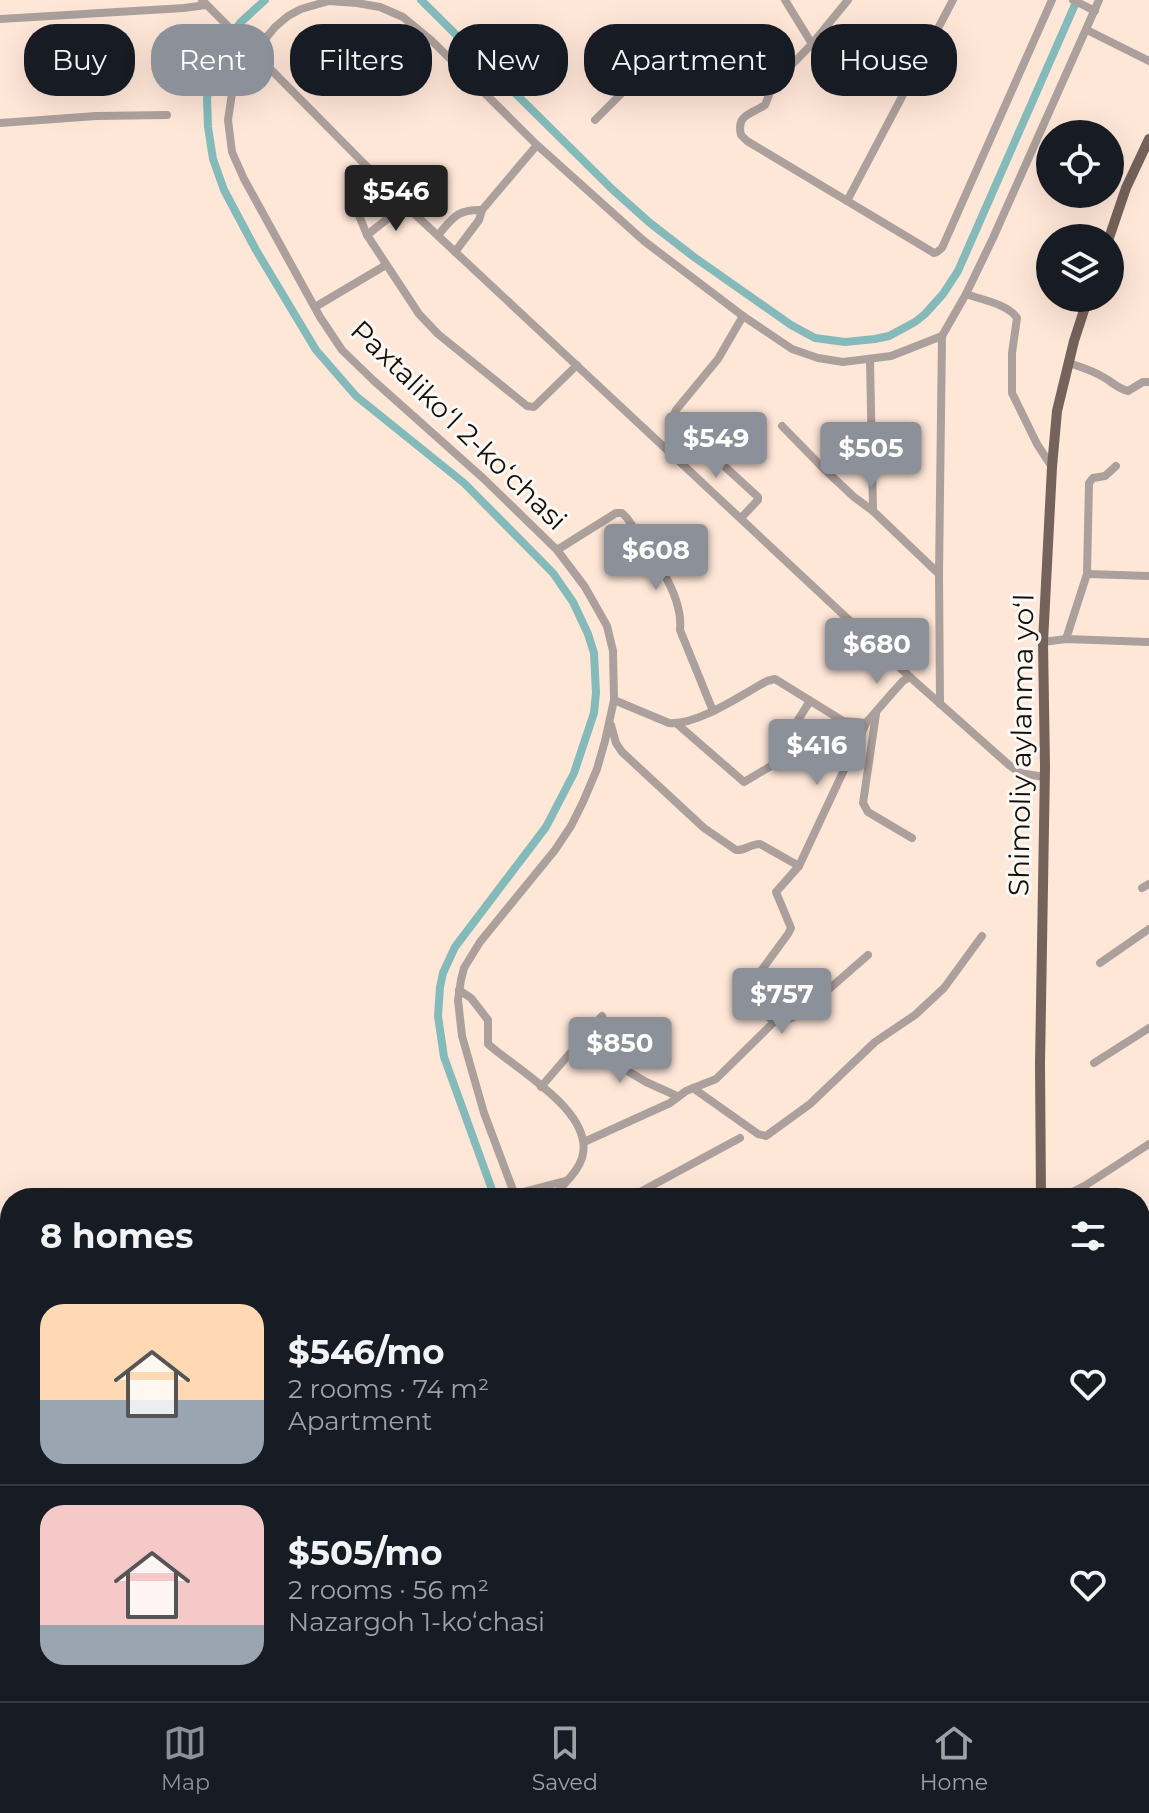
<!DOCTYPE html>
<meta charset="utf-8">
<style>
:root{--surface:#171b24;--page:#20242c;--text:#f1f3f6;--muted:#9ea1a6;--line:#363941;--accent:#8c9099}
body{margin:0;font-family:Montserrat,sans-serif;background:var(--page);color:var(--text);height:100vh;display:flex;flex-direction:column;font-size:30px;white-space:nowrap}
*{box-sizing:border-box;margin:0}
p{font-size:26px;color:var(--muted)}
.icon{flex:none;width:44px;height:44px;fill:none;stroke:currentColor;stroke-width:2;stroke-linecap:round;stroke-linejoin:round}
.map{position:relative;flex:1;overflow:hidden}
.drawer{position:absolute;left:0px;top:1188px;width:1150px;height:514px;display:flex;flex-direction:column;background:var(--surface);border-radius:32px 32px 0 0;box-shadow:0 8px 32px #0002}
.drawer>*{flex:none}
.guide{position:absolute;left:24px;top:24px;width:1102px;height:72px;display:flex;gap:16px}
.controls{position:absolute;left:1036px;top:120px;display:grid;gap:16px}
.controls a{display:grid;place-items:center;width:88px;height:88px;border-radius:50%;background:var(--surface);box-shadow:0 8px 32px #0002;font-size:40px}
.price{position:absolute;translate:-50% -68px;padding:0 18px;border-radius:8px;background:var(--accent);color:#fff;font-size:26px;line-height:52px;filter:drop-shadow(0 2px 4px #0008)}
.price::after{content:'';position:absolute;left:50%;top:48px;width:24px;height:18px;margin-left:-12px;background:inherit;clip-path:polygon(0 0,100% 0,50% 100%)}
.price.selected{background:#222;color:#fff}
ul{padding:0;list-style:none}
li{display:flex;align-items:center;gap:24px;height:200px;padding:0 40px}
li+li{border-top:2px solid var(--line)}
li span{display:grid;place-items:center;flex:none;width:224px;height:160px;border-radius:24px;color:#555}
li>.icon{margin-inline-start:auto}
span .icon{width:96px;height:96px;fill:#fffc;stroke-width:1}
li b{font-size:34px}
h2{display:flex;justify-content:space-between;align-items:center;height:96px;padding:0 40px;font-size:34px}
.tag{padding:0 28px;border-radius:32px;background:var(--surface);box-shadow:0 8px 32px #0002;font-size:28px;line-height:72px}
.tag.selected{background:var(--accent);color:#fff}
.tabs{display:flex;justify-content:space-around;align-items:center;height:112px;border-top:2px solid var(--line);background:var(--surface);font-size:22px;color:var(--muted)}
.tabs a{display:grid;justify-items:center;gap:4px}
.tabs .selected{color:var(--accent)}
.map>svg:first-child{display:block}
.lines{fill:none;stroke-linecap:round;stroke-linejoin:round}
.canal{stroke:#84baba;stroke-width:8}
.minor{stroke:#aca09c;stroke-width:8}
.major{stroke:#75625a;stroke-width:10}
.labels{text-anchor:middle;stroke-width:6;stroke-linejoin:round;paint-order:stroke}
.street-label{font-size:28px;fill:#160f09;stroke:#fdf9f5}
</style>
<div class="map">
<svg width="1149" height="1701" viewBox="0 0 1149 1701">
<rect width="100%" height="100%" fill="#ffe7d8"/>
<g class="lines">
<g class="canal">
<path d="M265,0L240,23L224,45L214,70L207,98L208,127L213,159L224,190L256,250L316,350L356,396L464,483L553,573L573,602L588,634L594,653L596,693L594,713L574,773L546,827L455,947L443,973L440,987L438,1016L444,1057L495,1198"/>
<path d="M421,0L613,190L650,223L694,257L791,325L815,338L845,342L875,339L889,336L915,322L925,314L943,294L958,271L1077,0"/>
<path d="M0,1577L10,1579"/>
</g>
<g class="minor">
<path d="M202,0L405,205L910,677L1009,765L1020,773L1044,777"/>
<path d="M785,0L812,44L848,0"/>
<path d="M1073,0L1095,11"/>
<path d="M0,19L184,8L206,5"/>
<path d="M1087,30L1149,61"/>
<path d="M812,44L774,83L765,105C752,114 736,114 741,135L747,141L934,253L937,252L942,248L1052,0"/>
<path d="M595,120L649,66"/>
<path d="M0,123L96,116L167,115"/>
<path d="M375,174L352,195L353,201L367,235L419,314L438,334L527,406L534,407L577,365"/>
<path d="M847,201L953,0"/>
<path d="M367,235L405,205"/>
<path d="M438,235C453,218 457,209 482,210L537,145"/>
<path d="M455,252L479,220L482,210"/>
<path d="M966,294C982,300 1008,304 1017,318L1012,353V393L1037,444L1052,467"/>
<path d="M315,307L386,265"/>
<path d="M870,359L873,511"/>
<path d="M1069,363C1081,367 1094,371 1105,378C1113,383 1119,389 1128,391L1143,382H1149"/>
<path d="M782,426L824,469L854,497L873,511L939,574"/>
<path d="M699,443L758,497V500L741,518"/>
<path d="M681,461L699,443L676,419L674,415L676,410L718,359L743,316"/>
<path d="M557,550L616,513H622L627,518C647,548 684,592 680,630L713,711"/>
<path d="M1087,574L1149,576"/>
<path d="M1066,639L1087,574L1089,483L1093,478L1105,476L1116,466"/>
<path d="M1043,642L1066,639L1149,642"/>
<path d="M614,700L669,723C697,726 743,694 767,681L775,679L843,721L866,723"/>
<path d="M940,704L939,574L942,336"/>
<path d="M876,714L863,803L868,812L912,838"/>
<path d="M676,723L744,782L776,763L786,739L810,701"/>
<path d="M611,725L616,743L622,752L704,828L736,850C745,851 750,844 760,844L799,866"/>
<path d="M1142,888L1149,884"/>
<path d="M1100,963L1149,929"/>
<path d="M459,990L471,998L488,1020V1044C517,1070 596,1113 582,1158C577,1174 562,1184 553,1198"/>
<path d="M774,1022L744,994L788,934L791,928L776,892L799,866L866,723L893,692L903,681L910,677"/>
<path d="M585,1037L616,1064L646,1082L677,1096"/>
<path d="M1094,1063L1149,1028"/>
<path d="M541,1087L602,1016"/>
<path d="M693,1088L758,1134L766,1136L810,1104L875,1042L915,1015L930,1001L944,988L982,936"/>
<path d="M584,1142L670,1103L686,1091L716,1079L774,1022C779,1018 781,1020 787,1019C794,1018 799,1014 805,1010L868,955"/>
<path d="M515,1194L565,1181"/>
<path d="M516,1198L484,1113L462,1036L458,1000L461,980L464,968L480,942L555,850L571,826L583,802L597,769L605,741L614,700L613,651L607,626L585,587L557,550L484,479L373,380L342,350L320,317L244,179L232,152L228,120L234,80L243,66L275,27L288,16L301,9L329,1L357,3L380,7L403,17L431,40L537,145L644,241L743,316L792,349L818,358L843,362L891,356L942,336L966,294L993,238L1099,0"/>
<path d="M629,1198L740,1138"/>
<path d="M1061,1198L1086,1185L1149,1144"/>
<path d="M0,1667L10,1670"/>
<path d="M480,1692L493,1701"/>
<path d="M627,1692V1701"/>
<path d="M697,1692V1701"/>
<path d="M770,1692V1701"/>
<path d="M840,1692V1701"/>
<path d="M60,1701V1692"/>
<path d="M164,1701L202,1692"/>
<path d="M911,1701L912,1692"/>
</g>
<g class="major">
<path d="M1109,238L1126,188L1149,139"/>
<path d="M1041,1198L1040,1064L1045,767L1043,642L1052,467L1057,411L1074,341L1088,298"/>
<path d="M1038,1701L1039,1692"/>
</g>
</g>
<g class="labels">
<g class="street-label">
<text transform="translate(459 425) rotate(44)" y="10">Paxtalikoʻl 2-koʻchasi</text>
<text transform="translate(1021 745) rotate(-89)" y="10">Shimoliy aylanma yoʻl</text>
</g>
</g>
</svg>
<div class="controls">
<a><svg class="icon" aria-label="locate" viewBox="0 0 24 24"><circle cx="12" cy="12" r="6"/><path d="M12 2v4M12 18v4M2 12h4M18 12h4"/></svg></a>
<a><svg class="icon" aria-label="layers" viewBox="0 0 24 24"><path d="M12 4l9 5-9 5-9-5zM3 14l9 5 9-5"/></svg></a>
</div>
<b class="price selected" style="left:396px;top:233px">$546</b>
<b class="price" style="left:716px;top:480px">$549</b>
<b class="price" style="left:871px;top:490px">$505</b>
<b class="price" style="left:656px;top:592px">$608</b>
<b class="price" style="left:877px;top:686px">$680</b>
<b class="price" style="left:817px;top:787px">$416</b>
<b class="price" style="left:782px;top:1036px">$757</b>
<b class="price" style="left:620px;top:1085px">$850</b>
<div class="guide">
<a class="tag">Buy</a>
<a class="tag selected">Rent</a>
<a class="tag">Filters</a>
<a class="tag">New</a>
<a class="tag">Apartment</a>
<a class="tag">House</a>
</div>
<section class="drawer">
<h2>8 homes<svg class="icon" aria-label="filters" viewBox="0 0 24 24"><path d="M4 7h16M4 17h16"/><circle cx="9" cy="7" r="2"/><circle cx="15" cy="17" r="2"/></svg></h2>
<ul>
<li><span style="background:linear-gradient(#ffd9b3 60%,#9aa5b1 0)"><svg class="icon" aria-label="home" viewBox="0 0 24 24"><path d="M3 11l9-7 9 7M6 9v11h12V9"/></svg></span><div><b>$546/mo</b><p>2 rooms · 74 m²</p><p>Apartment</p></div><svg class="icon" aria-label="heart" viewBox="0 0 24 24"><path d="M12 20l-8-8c-3-5 5-10 8-4 3-6 11-1 8 4z"/></svg></li>
<li><span style="background:linear-gradient(#f6c9c9 75%,#9aa5b1 0)"><svg class="icon" aria-label="home" viewBox="0 0 24 24"><path d="M3 11l9-7 9 7M6 9v11h12V9"/></svg></span><div><b>$505/mo</b><p>2 rooms · 56 m²</p><p>Nazargoh 1-koʻchasi</p></div><svg class="icon" aria-label="heart" viewBox="0 0 24 24"><path d="M12 20l-8-8c-3-5 5-10 8-4 3-6 11-1 8 4z"/></svg></li>
</ul>
</section>
</div>
<nav class="tabs">
<a class="selected"><svg class="icon" aria-label="map" viewBox="0 0 24 24"><path d="M3 6l6-2 6 2 6-2v14l-6 2-6-2-6 2zM9 4v14M15 6v14"/></svg>Map</a>
<a><svg class="icon" aria-label="saved" viewBox="0 0 24 24"><path d="M7 4h10v16l-5-4-5 4z"/></svg>Saved</a>
<a><svg class="icon" aria-label="home" viewBox="0 0 24 24"><path d="M3 11l9-7 9 7M6 9v11h12V9"/></svg>Home</a>
</nav>
